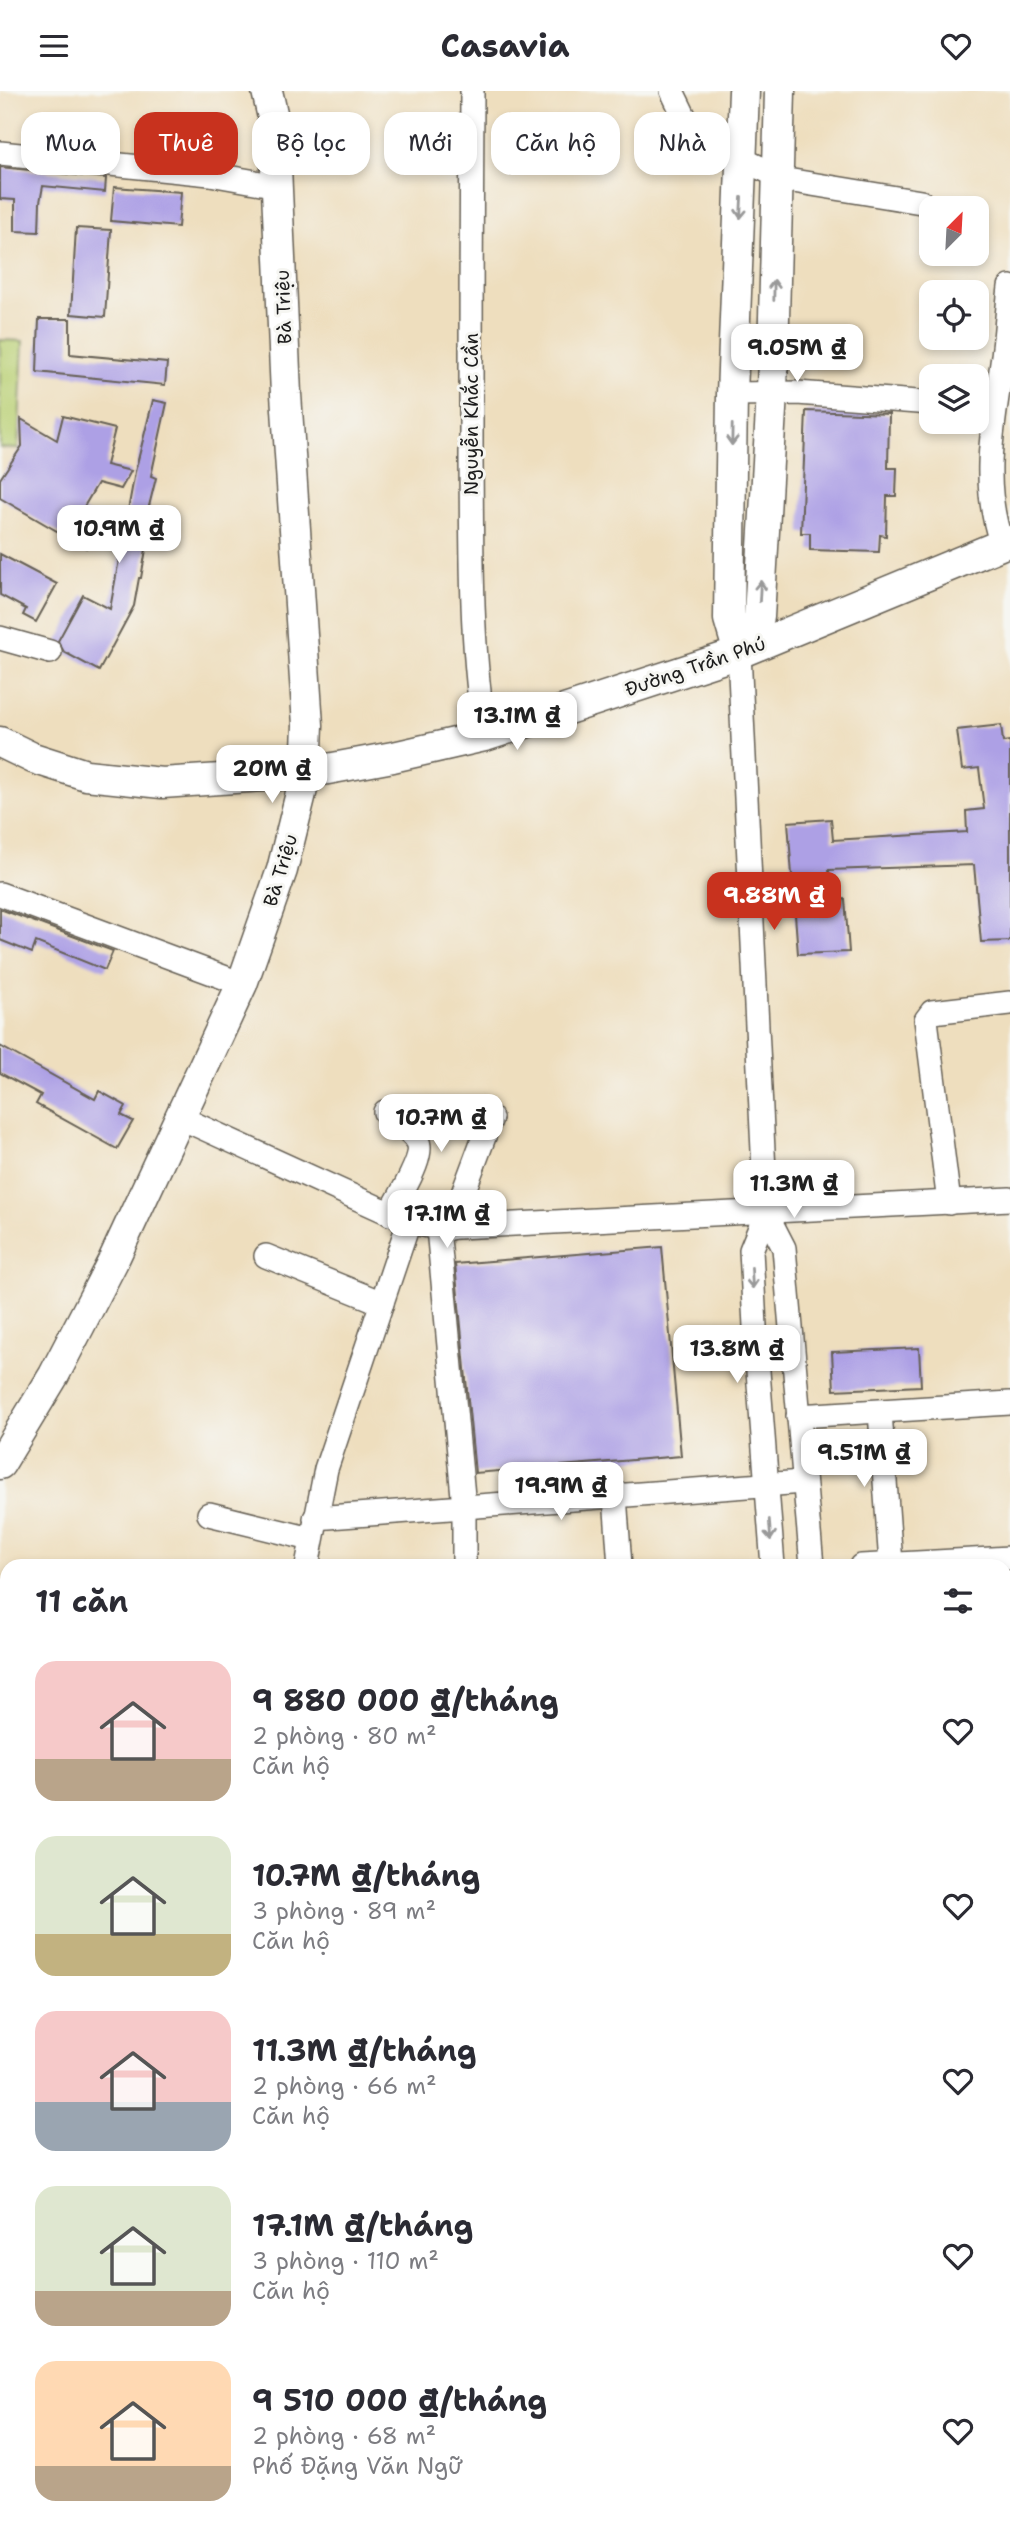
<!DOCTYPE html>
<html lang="vi">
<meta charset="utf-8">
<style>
:root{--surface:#fff;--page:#f7f7f7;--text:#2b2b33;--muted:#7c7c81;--accent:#c8321e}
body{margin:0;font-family:"Shantell Sans",sans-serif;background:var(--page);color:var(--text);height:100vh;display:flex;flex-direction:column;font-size:26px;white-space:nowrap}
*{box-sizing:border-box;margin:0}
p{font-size:23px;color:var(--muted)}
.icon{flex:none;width:38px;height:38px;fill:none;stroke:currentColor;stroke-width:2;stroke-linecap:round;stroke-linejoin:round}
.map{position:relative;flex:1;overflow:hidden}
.details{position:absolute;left:0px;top:1468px;width:1012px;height:975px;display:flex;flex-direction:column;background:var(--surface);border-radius:21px 21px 0 0;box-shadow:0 4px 10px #0003}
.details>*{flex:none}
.hud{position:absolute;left:21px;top:21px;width:970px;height:63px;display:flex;gap:14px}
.needle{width:46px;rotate:24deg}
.controls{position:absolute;left:919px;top:105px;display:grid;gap:14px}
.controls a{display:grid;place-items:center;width:70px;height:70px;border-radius:14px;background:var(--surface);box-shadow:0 4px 10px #0003;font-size:35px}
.price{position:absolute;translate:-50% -60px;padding:0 16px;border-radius:14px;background:#fff;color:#222;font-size:23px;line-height:46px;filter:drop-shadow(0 2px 4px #0008)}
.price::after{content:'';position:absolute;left:50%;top:42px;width:21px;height:16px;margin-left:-10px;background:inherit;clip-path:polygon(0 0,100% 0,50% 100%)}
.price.active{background:var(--accent);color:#fff}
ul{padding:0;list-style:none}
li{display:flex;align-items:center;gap:21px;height:175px;padding:0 35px}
li span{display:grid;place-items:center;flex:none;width:196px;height:140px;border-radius:21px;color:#555}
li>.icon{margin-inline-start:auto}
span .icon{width:84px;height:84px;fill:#fffc;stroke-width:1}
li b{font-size:30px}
h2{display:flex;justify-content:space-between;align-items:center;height:84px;padding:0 35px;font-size:30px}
.pill{padding:0 24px;border-radius:21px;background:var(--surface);box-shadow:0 4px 10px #0003;font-size:24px;line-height:63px}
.pill.active{background:var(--accent);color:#fff}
header{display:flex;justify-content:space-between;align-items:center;height:91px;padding:0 35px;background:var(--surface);font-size:32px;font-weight:700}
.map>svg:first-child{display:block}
.green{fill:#bad075;stroke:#6b7648;stroke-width:2}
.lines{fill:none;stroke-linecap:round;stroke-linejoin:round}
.stream{stroke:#46b4c1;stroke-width:5}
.building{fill:#ada0e5}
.minor-casing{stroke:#666055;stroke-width:26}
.major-casing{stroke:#666055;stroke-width:33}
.minor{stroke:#fff;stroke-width:23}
.major{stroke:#fff;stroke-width:30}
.oneway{stroke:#999}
.labels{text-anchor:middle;stroke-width:6;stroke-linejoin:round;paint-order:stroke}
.street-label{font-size:19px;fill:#1c1c1c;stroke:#f6f6f2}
</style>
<header><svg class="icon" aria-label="menu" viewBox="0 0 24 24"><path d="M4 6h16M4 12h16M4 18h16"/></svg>Casavia<svg class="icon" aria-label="heart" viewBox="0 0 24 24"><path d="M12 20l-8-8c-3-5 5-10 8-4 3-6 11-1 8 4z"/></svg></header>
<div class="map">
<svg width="1010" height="2442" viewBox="0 0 1010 2442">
<rect width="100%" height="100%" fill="#f6f6f2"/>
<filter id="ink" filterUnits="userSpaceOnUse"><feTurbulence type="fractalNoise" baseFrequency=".0143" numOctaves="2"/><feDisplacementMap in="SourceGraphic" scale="14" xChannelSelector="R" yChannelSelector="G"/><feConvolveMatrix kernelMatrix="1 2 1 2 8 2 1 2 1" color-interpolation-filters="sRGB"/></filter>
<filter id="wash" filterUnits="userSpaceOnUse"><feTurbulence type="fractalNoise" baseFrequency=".00686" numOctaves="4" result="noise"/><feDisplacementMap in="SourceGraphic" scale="28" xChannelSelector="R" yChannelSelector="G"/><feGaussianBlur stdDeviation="1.57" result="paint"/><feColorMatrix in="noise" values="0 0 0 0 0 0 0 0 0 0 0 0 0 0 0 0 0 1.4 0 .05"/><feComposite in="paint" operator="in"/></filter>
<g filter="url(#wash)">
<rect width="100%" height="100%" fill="#eedebe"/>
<path class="green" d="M0,249L23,250L18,358L0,357Z"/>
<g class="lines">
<path class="stream" d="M0,2166L7,2160"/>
</g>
<g id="blocks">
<g class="building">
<path d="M0,76L106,87L105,101L43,95L40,111L39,141L15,140V109L0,108Z"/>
<path d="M114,96L181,101L178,136L111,130Z"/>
<path d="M76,137L111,139L105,226L71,223Z"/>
<path d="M39,228H70V263L167,272L165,294L37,281Z"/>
<path d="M153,309L167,312L151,385L156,387L144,435L143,446L148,447L141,487H139L134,515L99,580L64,561L58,550L83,504L110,518L135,381Z"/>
<path d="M806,320L889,323L888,377H897L896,405H887L886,445L880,444L879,461L810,459V442H801Z"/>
<path d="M63,325L115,338L106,374L131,380L121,398L98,392L82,419L101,431L86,457L0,407V388L22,355L21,328L57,349Z"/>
<path d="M0,463L57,493L36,531L23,524L26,518L0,504Z"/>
<path d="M1001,634L1003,651L1010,650V850L981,851L974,774L829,779L831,809L845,808L849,861L798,863L788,731L831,728L833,749L967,741L966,720L984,718L979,677L962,679L957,639Z"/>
<path d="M0,818L113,860L105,879L36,851L32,862L0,849Z"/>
<path d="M0,955L95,1008L99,1000L126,1015L121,1024L133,1030L117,1058L36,1013L41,1004L0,982Z"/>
<path d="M662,1156L681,1365L475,1382L455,1173Z"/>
<path d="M919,1257L921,1295L834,1299L832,1261Z"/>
</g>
</g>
</g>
<g filter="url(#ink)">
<use href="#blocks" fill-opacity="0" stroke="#666055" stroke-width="2"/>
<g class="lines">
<g class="minor-casing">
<g id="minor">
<path d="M472,0C471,123 471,245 471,368C472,460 470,553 485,645"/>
<path d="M672,0L685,27L704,51L787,89L921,111"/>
<path d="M0,62L210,83L278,95"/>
<path d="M732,303L797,302L931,312"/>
<path d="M1002,454C980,390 993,337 1002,272C1006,246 1007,221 1010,196"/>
<path d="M0,547L50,561"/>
<path d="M739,562L766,1122L784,1157L812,1475"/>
<path d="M0,803L242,893"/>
<path d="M385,1021C395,1029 412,1040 418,1051C425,1066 398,1108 390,1123"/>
<path d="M179,1026L409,1131L438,1137L1010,1108"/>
<path d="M949,1112L926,929L932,921L1010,912"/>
<path d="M766,1122L751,1159L756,1254L773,1475"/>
<path d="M438,1137L464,1416V1475"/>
<path d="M450,1137L491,1027"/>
<path d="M266,1165L382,1212"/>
<path d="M880,1321L891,1473"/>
<path d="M798,1325L1010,1312"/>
<path d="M615,1405L620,1475"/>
<path d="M209,1423L311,1448"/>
<path d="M315,1427L803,1391"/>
<path d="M307,1475L326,1378L409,1131"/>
<path d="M861,1475L1010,1467"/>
<path d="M0,1623L7,1631"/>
<path d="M1004,1666L1010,1665"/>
<path d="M0,1712L7,1710"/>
<path d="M1004,1806H1010"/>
<path d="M0,1899L7,1906"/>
<path d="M0,2050L7,2045"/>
<path d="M0,2082L7,2089"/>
<path d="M1009,2214L1010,2233"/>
<path d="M0,2315L6,2321L5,2353L0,2361"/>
<path d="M0,2380L7,2391"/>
<path d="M1004,2394H1010"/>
<path d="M663,2436L677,2442"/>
<path d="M31,2442L34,2436"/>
<path d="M180,2442L181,2436"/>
<path d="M414,2442L423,2436"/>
<path d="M526,2442L529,2436"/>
<path d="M825,2442L826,2436"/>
<path d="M858,2442L859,2436"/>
</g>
</g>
<g class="major-casing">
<g id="major">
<path d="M739,562L751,546L759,526L772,302L780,0"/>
<path d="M739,562L729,528L732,303L744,0"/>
<path d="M0,651L33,667L86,684L162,692L306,682L393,666L485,645L739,562L1010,450"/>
<path d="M0,1373L54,1284L113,1170L242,893L282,779L306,682L308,634L286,303L274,31L267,0"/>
</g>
</g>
<use href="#minor" class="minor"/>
<use href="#major" class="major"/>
</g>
<defs><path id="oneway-shaft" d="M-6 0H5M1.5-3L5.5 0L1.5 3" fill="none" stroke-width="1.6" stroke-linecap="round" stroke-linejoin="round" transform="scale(1.75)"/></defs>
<g class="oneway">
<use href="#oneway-shaft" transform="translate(741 117) rotate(93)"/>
<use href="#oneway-shaft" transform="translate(774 199) rotate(-89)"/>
<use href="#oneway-shaft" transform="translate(732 344) rotate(91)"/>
<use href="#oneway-shaft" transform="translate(760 500) rotate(-87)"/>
<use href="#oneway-shaft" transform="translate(752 1187) rotate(87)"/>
<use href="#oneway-shaft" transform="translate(770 1439) rotate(86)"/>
</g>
</g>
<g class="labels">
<g class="street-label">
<text transform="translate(283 216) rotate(-92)" y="7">Bà Triệu</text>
<text transform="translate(471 323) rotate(-90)" y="7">Nguyễn Khắc Cần</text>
<text transform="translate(695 575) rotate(-19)" y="7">Đường Trần Phú</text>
<text transform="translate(280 779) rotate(-73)" y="7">Bà Triệu</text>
</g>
</g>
</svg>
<div class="controls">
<a><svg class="needle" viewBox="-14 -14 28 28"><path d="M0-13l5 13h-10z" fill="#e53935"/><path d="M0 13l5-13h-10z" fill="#7c7c81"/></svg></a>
<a><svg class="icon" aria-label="locate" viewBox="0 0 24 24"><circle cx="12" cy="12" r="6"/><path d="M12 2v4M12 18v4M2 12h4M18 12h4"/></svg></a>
<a><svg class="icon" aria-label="layers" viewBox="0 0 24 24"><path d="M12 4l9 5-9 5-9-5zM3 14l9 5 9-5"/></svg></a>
</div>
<b class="price" style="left:797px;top:293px">9.05M ₫</b>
<b class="price" style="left:119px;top:474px">10.9M ₫</b>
<b class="price" style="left:517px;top:661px">13.1M ₫</b>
<b class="price" style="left:272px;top:714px">20M ₫</b>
<b class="price active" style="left:774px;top:841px">9.88M ₫</b>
<b class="price" style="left:441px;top:1063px">10.7M ₫</b>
<b class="price" style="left:794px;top:1129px">11.3M ₫</b>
<b class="price" style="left:447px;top:1159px">17.1M ₫</b>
<b class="price" style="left:737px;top:1294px">13.8M ₫</b>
<b class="price" style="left:864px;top:1398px">9.51M ₫</b>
<b class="price" style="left:561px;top:1431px">19.9M ₫</b>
<div class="hud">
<a class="pill">Mua</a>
<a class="pill active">Thuê</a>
<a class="pill">Bộ lọc</a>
<a class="pill">Mới</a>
<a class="pill">Căn hộ</a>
<a class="pill">Nhà</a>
</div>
<section class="details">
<h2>11 căn<svg class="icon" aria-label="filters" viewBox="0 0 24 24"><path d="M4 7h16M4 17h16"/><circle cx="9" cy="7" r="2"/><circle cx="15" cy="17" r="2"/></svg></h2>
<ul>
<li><span style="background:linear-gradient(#f6c9c9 70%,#b9a48a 0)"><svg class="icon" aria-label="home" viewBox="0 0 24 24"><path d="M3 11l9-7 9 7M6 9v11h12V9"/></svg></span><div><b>9 880 000 ₫/tháng</b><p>2 phòng · 80 m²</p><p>Căn hộ</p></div><svg class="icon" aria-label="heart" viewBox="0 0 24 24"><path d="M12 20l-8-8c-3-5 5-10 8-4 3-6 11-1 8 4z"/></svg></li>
<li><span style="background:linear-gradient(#dfe7d0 70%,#c2b280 0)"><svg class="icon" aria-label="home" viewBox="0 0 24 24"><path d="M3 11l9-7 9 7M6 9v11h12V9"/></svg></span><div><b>10.7M ₫/tháng</b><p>3 phòng · 89 m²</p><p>Căn hộ</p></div><svg class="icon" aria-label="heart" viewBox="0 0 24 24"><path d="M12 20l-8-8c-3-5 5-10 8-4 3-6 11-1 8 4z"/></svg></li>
<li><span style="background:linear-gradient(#f6c9c9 65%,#9aa5b1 0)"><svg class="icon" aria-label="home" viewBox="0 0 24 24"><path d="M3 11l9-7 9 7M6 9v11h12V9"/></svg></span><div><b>11.3M ₫/tháng</b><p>2 phòng · 66 m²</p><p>Căn hộ</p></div><svg class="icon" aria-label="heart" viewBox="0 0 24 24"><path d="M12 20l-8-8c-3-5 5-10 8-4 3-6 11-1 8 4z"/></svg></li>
<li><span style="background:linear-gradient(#dfe7d0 75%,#b9a48a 0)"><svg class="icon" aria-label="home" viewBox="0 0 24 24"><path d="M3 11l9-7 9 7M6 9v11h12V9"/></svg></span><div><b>17.1M ₫/tháng</b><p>3 phòng · 110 m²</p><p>Căn hộ</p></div><svg class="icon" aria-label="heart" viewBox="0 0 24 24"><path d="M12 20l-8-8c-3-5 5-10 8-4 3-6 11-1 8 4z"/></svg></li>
<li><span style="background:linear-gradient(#ffd9b3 75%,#b9a48a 0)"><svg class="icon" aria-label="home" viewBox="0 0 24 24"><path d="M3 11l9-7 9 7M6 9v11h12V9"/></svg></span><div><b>9 510 000 ₫/tháng</b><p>2 phòng · 68 m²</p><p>Phố Đặng Văn Ngữ</p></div><svg class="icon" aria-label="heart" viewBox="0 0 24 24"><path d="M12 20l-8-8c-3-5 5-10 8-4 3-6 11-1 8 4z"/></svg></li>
</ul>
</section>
</div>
